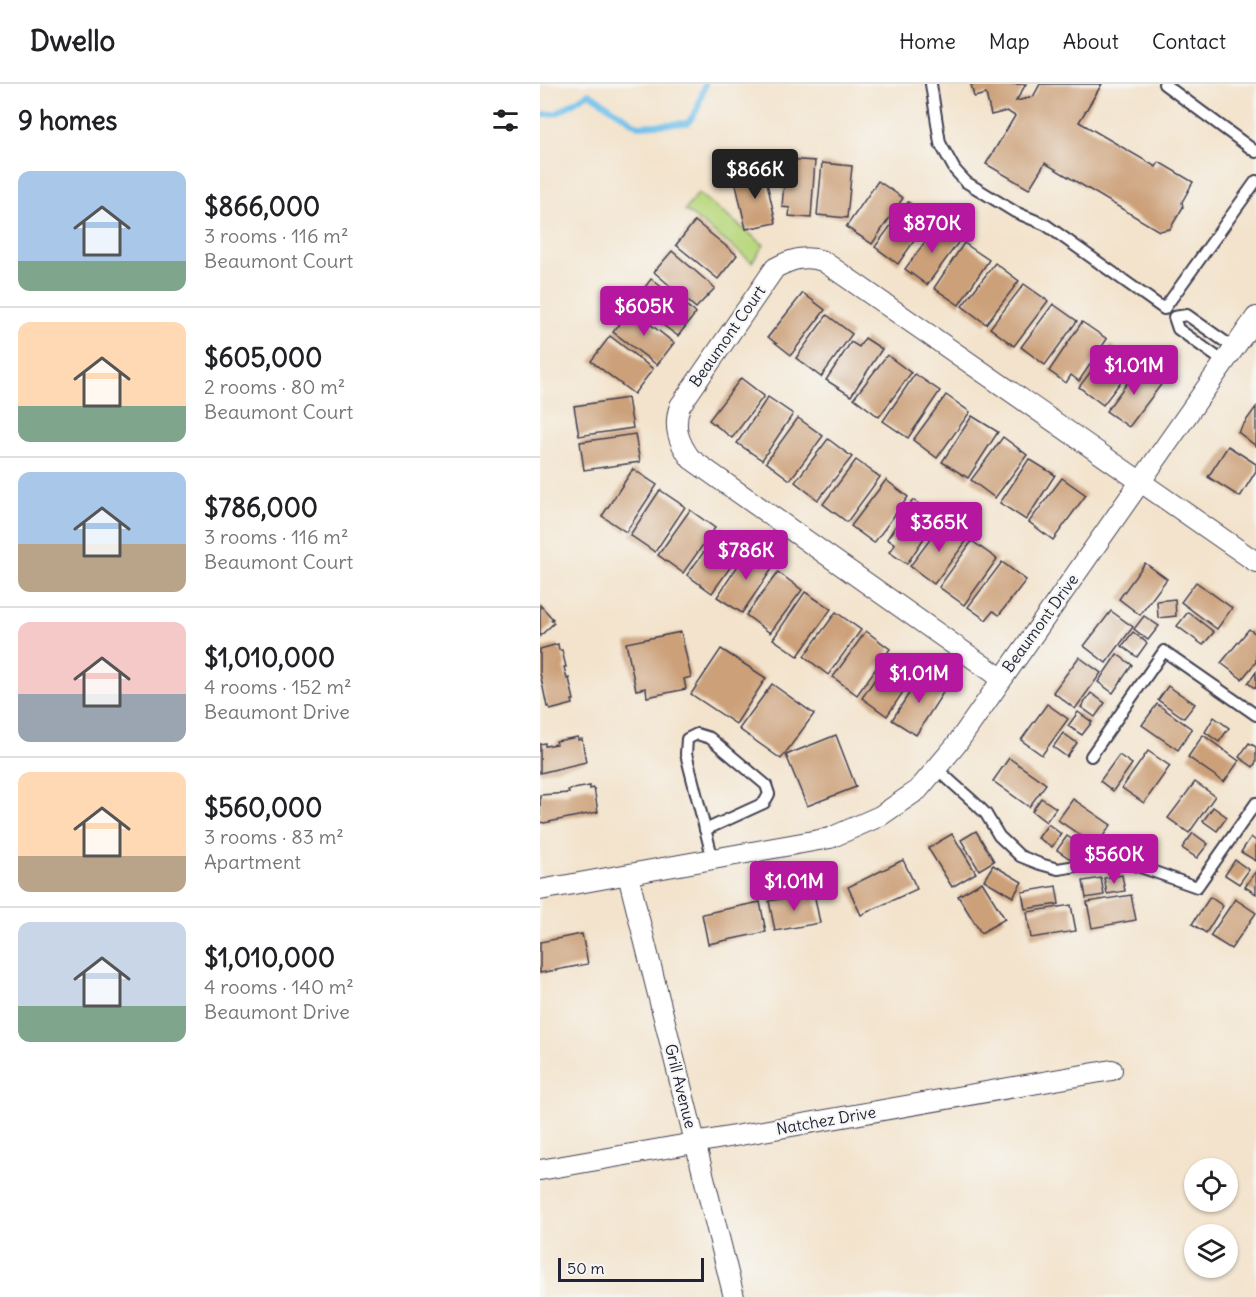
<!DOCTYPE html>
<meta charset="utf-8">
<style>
:root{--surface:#fff;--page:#f6f6f6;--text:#202124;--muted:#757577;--line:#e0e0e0;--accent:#b5179e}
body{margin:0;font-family:Delius,sans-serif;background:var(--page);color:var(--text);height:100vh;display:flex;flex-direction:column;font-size:22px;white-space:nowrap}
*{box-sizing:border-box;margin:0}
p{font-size:20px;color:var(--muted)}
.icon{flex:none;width:33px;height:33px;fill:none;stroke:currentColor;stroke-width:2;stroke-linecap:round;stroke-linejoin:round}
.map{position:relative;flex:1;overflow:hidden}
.sheet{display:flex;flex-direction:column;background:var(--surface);width:540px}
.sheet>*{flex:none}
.buttons{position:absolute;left:644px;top:1074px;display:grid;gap:12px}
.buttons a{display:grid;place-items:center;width:54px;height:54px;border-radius:50%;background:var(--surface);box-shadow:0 2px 4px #0004;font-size:30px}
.scale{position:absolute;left:18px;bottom:15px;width:146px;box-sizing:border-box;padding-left:6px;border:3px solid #22223b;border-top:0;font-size:16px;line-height:21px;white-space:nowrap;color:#22223b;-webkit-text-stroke:4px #f6f6f2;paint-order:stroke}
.price{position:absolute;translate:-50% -51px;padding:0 14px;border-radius:6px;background:var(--accent);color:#fff;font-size:20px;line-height:39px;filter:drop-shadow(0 2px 3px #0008)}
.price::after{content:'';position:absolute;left:50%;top:36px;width:18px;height:14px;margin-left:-9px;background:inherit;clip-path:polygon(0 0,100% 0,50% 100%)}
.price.selected{background:#222;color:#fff}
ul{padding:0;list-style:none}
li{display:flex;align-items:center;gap:18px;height:150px;padding:0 18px}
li+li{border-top:2px solid var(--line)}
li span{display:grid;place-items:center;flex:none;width:168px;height:120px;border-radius:12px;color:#555}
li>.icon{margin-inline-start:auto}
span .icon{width:72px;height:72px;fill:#fffc;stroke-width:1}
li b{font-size:26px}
h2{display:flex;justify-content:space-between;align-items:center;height:72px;padding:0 18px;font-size:26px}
header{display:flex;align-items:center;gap:36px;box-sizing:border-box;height:84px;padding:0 30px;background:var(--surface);border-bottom:2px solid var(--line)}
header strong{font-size:28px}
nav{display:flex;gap:33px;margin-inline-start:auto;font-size:21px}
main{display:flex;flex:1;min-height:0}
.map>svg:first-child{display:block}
.green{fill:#b9d87f;stroke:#6e7d5d;stroke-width:1.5}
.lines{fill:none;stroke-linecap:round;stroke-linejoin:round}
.stream{stroke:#70c0eb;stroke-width:6}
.building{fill:#cca079}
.service-casing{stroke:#413f51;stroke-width:14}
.minor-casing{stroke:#413f51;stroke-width:22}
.service{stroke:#fff;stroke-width:10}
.minor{stroke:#fff;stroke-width:20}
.labels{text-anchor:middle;stroke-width:4.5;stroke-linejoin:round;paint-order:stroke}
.street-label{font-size:16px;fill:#22223b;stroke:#f6f6f2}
</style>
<header>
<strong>Dwello</strong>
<nav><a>Home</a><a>Map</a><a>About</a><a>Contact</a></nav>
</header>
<main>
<section class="sheet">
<h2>9 homes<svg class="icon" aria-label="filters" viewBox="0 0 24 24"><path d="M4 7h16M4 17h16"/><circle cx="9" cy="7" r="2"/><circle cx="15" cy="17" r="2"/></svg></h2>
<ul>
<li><span style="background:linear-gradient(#a9c7e8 75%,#7fa58c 0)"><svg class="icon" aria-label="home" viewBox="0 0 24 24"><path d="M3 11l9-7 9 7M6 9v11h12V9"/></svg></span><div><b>$866,000</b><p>3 rooms · 116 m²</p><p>Beaumont Court</p></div></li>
<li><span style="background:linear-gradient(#ffd9b3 70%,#7fa58c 0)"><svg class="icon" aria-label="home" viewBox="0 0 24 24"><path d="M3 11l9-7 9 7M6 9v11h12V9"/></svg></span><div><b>$605,000</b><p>2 rooms · 80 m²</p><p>Beaumont Court</p></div></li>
<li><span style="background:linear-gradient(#a9c7e8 60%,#b9a48a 0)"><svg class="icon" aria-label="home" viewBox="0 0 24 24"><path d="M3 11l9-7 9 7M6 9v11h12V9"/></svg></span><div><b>$786,000</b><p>3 rooms · 116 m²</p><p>Beaumont Court</p></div></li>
<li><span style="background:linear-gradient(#f6c9c9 60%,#9aa5b1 0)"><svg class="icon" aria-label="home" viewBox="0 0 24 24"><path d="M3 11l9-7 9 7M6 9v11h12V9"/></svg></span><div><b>$1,010,000</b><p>4 rooms · 152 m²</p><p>Beaumont Drive</p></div></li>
<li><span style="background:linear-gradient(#ffd9b3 70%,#b9a48a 0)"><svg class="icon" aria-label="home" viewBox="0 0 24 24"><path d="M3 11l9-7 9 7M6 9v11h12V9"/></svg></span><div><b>$560,000</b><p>3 rooms · 83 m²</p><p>Apartment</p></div></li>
<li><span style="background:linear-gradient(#c9d6e8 70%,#7fa58c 0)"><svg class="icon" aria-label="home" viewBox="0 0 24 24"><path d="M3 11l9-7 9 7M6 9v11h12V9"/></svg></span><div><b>$1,010,000</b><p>4 rooms · 140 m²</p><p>Beaumont Drive</p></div></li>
</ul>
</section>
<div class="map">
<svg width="716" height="1213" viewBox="0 0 716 1213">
<rect width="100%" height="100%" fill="#f6f6f2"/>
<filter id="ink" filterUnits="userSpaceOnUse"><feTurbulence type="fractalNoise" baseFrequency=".0167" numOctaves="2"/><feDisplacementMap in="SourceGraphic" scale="12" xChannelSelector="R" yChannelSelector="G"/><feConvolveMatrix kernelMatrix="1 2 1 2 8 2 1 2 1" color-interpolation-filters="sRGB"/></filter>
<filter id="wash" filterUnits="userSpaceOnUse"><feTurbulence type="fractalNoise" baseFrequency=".008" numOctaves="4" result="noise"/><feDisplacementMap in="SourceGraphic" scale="24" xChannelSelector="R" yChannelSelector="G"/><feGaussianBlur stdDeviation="1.35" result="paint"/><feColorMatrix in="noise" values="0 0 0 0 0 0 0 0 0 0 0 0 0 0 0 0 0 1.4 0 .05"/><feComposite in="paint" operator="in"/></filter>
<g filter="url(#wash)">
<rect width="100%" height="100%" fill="#f3e3cc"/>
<path class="green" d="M158,109L224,161L212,178L145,126Z"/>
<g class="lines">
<path class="stream" d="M0,31L17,29L49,9L98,42L148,39L157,26L165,0"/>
</g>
<g id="blocks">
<g class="building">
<path d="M431,0H486L476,17L493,13L500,0H562L539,38L616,83L619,78L653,98L642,118L643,123L630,145L619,147L505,79L489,105L446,80L475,32L467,27L451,31L446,10L434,13Z"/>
<path d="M246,75L275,77L271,134L249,132L250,124L242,123Z"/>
<path d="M282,79L312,82L307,134L277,131Z"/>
<path d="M224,86L236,139L206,145L194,92Z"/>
<path d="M338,97L363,114L332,160L306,143Z"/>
<path d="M368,118L390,134L358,180L335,163Z"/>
<path d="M155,137L197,171L178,195L136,161Z"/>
<path d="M398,140L420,156L387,201L365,185Z"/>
<path d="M424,159L449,176L419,221L394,204Z"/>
<path d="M132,167L175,204L156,224L114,188Z"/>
<path d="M455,179L479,197L446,240L422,222Z"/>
<path d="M111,195L156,229L138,252L93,219Z"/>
<path d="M484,200L508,217L474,262L450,244Z"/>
<path d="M263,209L285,226L251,271L228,253Z"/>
<path d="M513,220L537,237L505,281L481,263Z"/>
<path d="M91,225L134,259L117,281L73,248Z"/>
<path d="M287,231L312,250L281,293L256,274Z"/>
<path d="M542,238L567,255L539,297L531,291L526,299L509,287Z"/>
<path d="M70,252L113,285L94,310L51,277Z"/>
<path d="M325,254L342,265L311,312L286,296L311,258L319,263Z"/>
<path d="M571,261L595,279L563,321L539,303Z"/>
<path d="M347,271L371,289L339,333L314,314Z"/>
<path d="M600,282L623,298L589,343L566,327Z"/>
<path d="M375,290L400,307L368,354L343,337Z"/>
<path d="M201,294L224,312L192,354L169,336Z"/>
<path d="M406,311L430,328L397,374L373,356Z"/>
<path d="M228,313L253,330L222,376L197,359Z"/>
<path d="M88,314L93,344L39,352L34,322Z"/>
<path d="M716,323V362L698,348Z"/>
<path d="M432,332L458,348L428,394L402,378Z"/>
<path d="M258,334L283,352L250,396L226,378Z"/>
<path d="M95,350L100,378L44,386L40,358Z"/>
<path d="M463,353L487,371L455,414L431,396Z"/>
<path d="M288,355L312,373L278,416L255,398Z"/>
<path d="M688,362L716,380V387L700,413L668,393Z"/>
<path d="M489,375L515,391L486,436L460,419Z"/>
<path d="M316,376L340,393L307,438L283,420Z"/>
<path d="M93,385L117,401L86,448L62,432Z"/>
<path d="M522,394L546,411L513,456L489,438Z"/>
<path d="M346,396L368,413L334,459L311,442Z"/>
<path d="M120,406L145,423L115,468L90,451Z"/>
<path d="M373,416L398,433L367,480L349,468L355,460L347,455Z"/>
<path d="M150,426L175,444L143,489L118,471Z"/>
<path d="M404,437L428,455L394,500L370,482Z"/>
<path d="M179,447L204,464L172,509L147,491Z"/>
<path d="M432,457L457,475L424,521L399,503Z"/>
<path d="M209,465L234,482L202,529L177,513Z"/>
<path d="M462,478L486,496L459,531L453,527L446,536L428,523Z"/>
<path d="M605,479L627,495L600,531L579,515Z"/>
<path d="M238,488L262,506L230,549L206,531Z"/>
<path d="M656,498L692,524L677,545L641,518Z"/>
<path d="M265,508L291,525L258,572L233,555Z"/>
<path d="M635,515L636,532L618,534L617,517Z"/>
<path d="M0,521L13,535L11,536L14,539L0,552Z"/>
<path d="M571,527L593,543L566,579L544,562Z"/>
<path d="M296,528L321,546L288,591L264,572Z"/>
<path d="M648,528L674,548L663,561L637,542Z"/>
<path d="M604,532L619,542L608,556L594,545Z"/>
<path d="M709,545L716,550V578L702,595L681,579Z"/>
<path d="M326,547L350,565L317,611L293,593Z"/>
<path d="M141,548L151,593L144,595L146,605L107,613L106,604L96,606L86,559Z"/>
<path d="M593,548L607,559L597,573L582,562Z"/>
<path d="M18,560L19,566H22L26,583H24L27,595L29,594L34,616H32L33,620L10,626L9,622L7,623L0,589V565Z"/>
<path d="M181,565L226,594L196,640L151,610Z"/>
<path d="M352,570L377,587L347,632L322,614Z"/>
<path d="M577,570L592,581L573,609L558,598Z"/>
<path d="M539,573L561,589L535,625L513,608Z"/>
<path d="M716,588V605L708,599Z"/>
<path d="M382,589L406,604L376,651L352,636Z"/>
<path d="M232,600L274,630L241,675L199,645Z"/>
<path d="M628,602L655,620L644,634L618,616Z"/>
<path d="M551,609L565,619L555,633L541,623Z"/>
<path d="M507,620L528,635L502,671L481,656Z"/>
<path d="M617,620L652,645L638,666L602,641Z"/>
<path d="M538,628L552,638L542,651L528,642Z"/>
<path d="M674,633L689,644L679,658L665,648Z"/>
<path d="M523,649L537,659L527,673L513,663Z"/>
<path d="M296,651L316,703L267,722L246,671Z"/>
<path d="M663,651L699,677L684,698L648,673Z"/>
<path d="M38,653V656L42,655L46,678L0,689V660L5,659V662L17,660L16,657Z"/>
<path d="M709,659L716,663V678L713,683L699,673Z"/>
<path d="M608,667L630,682L604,719L582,704Z"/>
<path d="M579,671L592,680L573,707L560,697Z"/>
<path d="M469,674L506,700L489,723L453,697Z"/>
<path d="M655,698L675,712L649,749L628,734Z"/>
<path d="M50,702V705L54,704L58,728L4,739L0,738V711L29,709L28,706Z"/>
<path d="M501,714L516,724L506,738L492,727Z"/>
<path d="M533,715L571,741L556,762L518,736Z"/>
<path d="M673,723L687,733L677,747L663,737Z"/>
<path d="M508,740L521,750L512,763L498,754Z"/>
<path d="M436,747L454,777L439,786L421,756Z"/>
<path d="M653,749L668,760L657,774L642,764Z"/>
<path d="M412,750L436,789L412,803L388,764Z"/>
<path d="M527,752L542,762L532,776L517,766Z"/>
<path d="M711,753L716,757V777L701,768Z"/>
<path d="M363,776L377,805L321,831L308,803Z"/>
<path d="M695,776L709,786L699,800L685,791Z"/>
<path d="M453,781L482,798L473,813L444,796Z"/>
<path d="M716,787V810L705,803Z"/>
<path d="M582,791L585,807L567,810L564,794Z"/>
<path d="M561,794L564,811L546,814L543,797Z"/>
<path d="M442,798L465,835L441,849L418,812Z"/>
<path d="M516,802L519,820L485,825L482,808Z"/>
<path d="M274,809L280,839L235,847L229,817Z"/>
<path d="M591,811L596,836L552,844L547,818Z"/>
<path d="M670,813L683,822L666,849L652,840Z"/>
<path d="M695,815L716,829L691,865L670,852Z"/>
<path d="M220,818L226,848L168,860L162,830Z"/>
<path d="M531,821L536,847L491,854L487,828Z"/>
<path d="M42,850L48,880L0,889V858Z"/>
</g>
</g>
</g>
<g filter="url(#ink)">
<use href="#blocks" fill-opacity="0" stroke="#413f51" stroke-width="1.5"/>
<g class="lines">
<g class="service-casing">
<g id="service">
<path d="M391,0L400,59L415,86L426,98L475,128L506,141L624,225L716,97"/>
<path d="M624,0L716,68"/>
<path d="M684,278L638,245L634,233L647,231L694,264"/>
<path d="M551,672L624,567L716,631"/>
<path d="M397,685L436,720L446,730L459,752L480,772L500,780L518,785L548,780L589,779L657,803L716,719"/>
<path d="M165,746L224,719L229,710L226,701L170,654L157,650L147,655L146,670L173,776"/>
</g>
</g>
<g class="minor-casing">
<g id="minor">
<path d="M461,594L151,375C138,358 133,342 140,322L235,184C252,175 265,171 283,177L716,478"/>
<path d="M88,791L194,1213"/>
<path d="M0,806L290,754L340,732L378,706L416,661L716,233"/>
<path d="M0,1086L572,986"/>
</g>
</g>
<use href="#service" class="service"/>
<use href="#minor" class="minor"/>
</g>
</g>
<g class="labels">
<g class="street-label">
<text transform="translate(187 252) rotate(-55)" y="6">Beaumont Court</text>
<text transform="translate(500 539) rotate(-54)" y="6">Beaumont Drive</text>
<text transform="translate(141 1002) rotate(76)" y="6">Grill Avenue</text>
<text transform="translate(286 1036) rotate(-10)" y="6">Natchez Drive</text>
</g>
</g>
</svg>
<div class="buttons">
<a><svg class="icon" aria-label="locate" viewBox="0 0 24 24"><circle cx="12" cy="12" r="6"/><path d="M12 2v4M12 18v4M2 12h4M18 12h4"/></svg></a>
<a><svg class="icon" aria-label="layers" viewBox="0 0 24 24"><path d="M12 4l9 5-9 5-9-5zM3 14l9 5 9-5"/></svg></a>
</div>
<div class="scale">50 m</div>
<b class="price selected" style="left:215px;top:116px">$866K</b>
<b class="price" style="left:392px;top:170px">$870K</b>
<b class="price" style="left:104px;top:253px">$605K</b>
<b class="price" style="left:594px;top:312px">$1.01M</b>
<b class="price" style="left:399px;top:469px">$365K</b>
<b class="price" style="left:206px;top:497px">$786K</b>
<b class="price" style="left:379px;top:620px">$1.01M</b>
<b class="price" style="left:574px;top:801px">$560K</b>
<b class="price" style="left:254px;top:828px">$1.01M</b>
</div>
</main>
